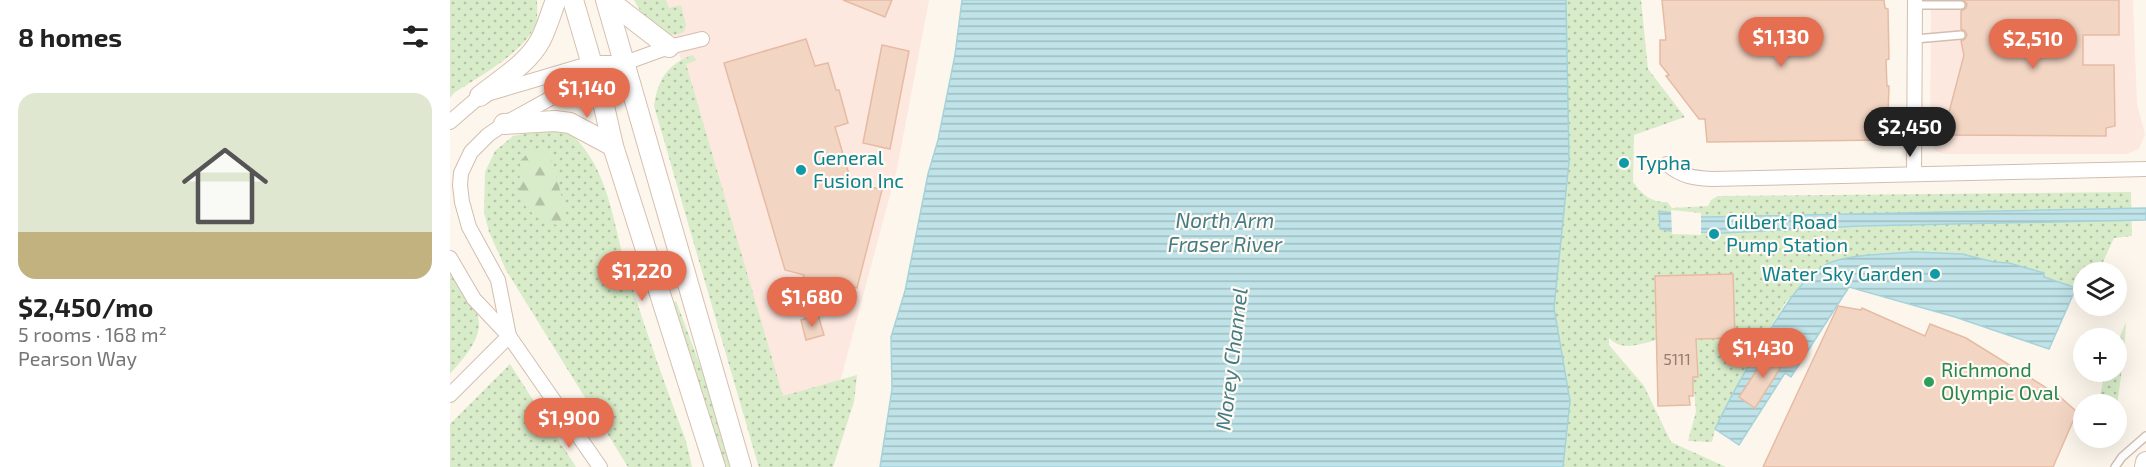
<!DOCTYPE html>
<meta charset="utf-8">
<style>
:root{--surface:#fff;--page:#f6f6f6;--text:#222;--muted:#767676;--accent:#e76f51}
body{margin:0;font-family:"Exo 2",sans-serif;background:var(--page);color:var(--text);height:100vh;display:flex;flex-direction:column;font-size:22px;white-space:nowrap}
*{box-sizing:border-box;margin:0}
p{font-size:20px;color:var(--muted)}
.icon{flex:none;width:33px;height:33px;fill:none;stroke:currentColor;stroke-width:2;stroke-linecap:round;stroke-linejoin:round}
.map{position:relative;flex:1;overflow:hidden}
.panel{display:flex;flex-direction:column;background:var(--surface);width:450px}
.panel>*{flex:none}
.buttons{position:absolute;left:1623px;top:262px;display:grid;gap:12px}
.buttons a{display:grid;place-items:center;width:54px;height:54px;border-radius:50%;background:var(--surface);box-shadow:0 6px 24px #0002;font-size:30px}
.price{position:absolute;translate:-50% -51px;padding:0 14px;border-radius:21px;background:var(--accent);color:#fff;font-size:20px;line-height:39px;filter:drop-shadow(0 2px 3px #0008)}
.price::after{content:'';position:absolute;left:50%;top:36px;width:18px;height:14px;margin-left:-9px;background:inherit;clip-path:polygon(0 0,100% 0,50% 100%)}
.price.selected{background:#222;color:#fff}
ul{padding:0;list-style:none}
li{display:grid;align-content:center;gap:12px;height:318px;padding:0 18px}
li span{display:grid;place-items:center;height:186px;border-radius:18px;color:#555}
li>.icon{margin-inline-start:auto}
span .icon{width:108px;height:108px;fill:#fffc;stroke-width:1}
li b{font-size:26px}
h2{display:flex;justify-content:space-between;align-items:center;height:72px;padding:0 18px;font-size:26px}
main{display:flex;flex:1;min-height:0}
.map>svg:first-child{display:block}
.commercial{fill:#fde8e0}
.grass{fill:url(#grass-dots)}
.forest{fill:url(#forest-firs)}
.water{fill:url(#water-rules);stroke:#a5d3da;stroke-width:1.5}
.pier{fill:#fdf6ec}
.building{fill:#f3d5c3;stroke:#e6bba3;stroke-width:1.5}
.lines{fill:none;stroke-linecap:round;stroke-linejoin:round}
.lane-casing{stroke:#d1beb0;stroke-width:10}
.street-casing{stroke:#d1beb0;stroke-width:16}
.secondary-casing{stroke:#d6c0b0;stroke-width:22}
.lane{stroke:#fff;stroke-width:7}
.street{stroke:#fff;stroke-width:14}
.secondary{stroke:#fff;stroke-width:20}
.culture-dot{fill:#0f9aa8;stroke:#fffaf3;stroke-width:2}
.leisure-dot{fill:#2e9e5b;stroke:#fffaf3;stroke-width:2}
.labels{text-anchor:middle;stroke-width:4.5;stroke-linejoin:round;paint-order:stroke}
.number-label{font-size:16px;fill:#987a6a}
.culture-label{font-size:20px;fill:#0d838f;stroke:#fffaf3;text-anchor:start}
.leisure-label{font-size:20px;fill:#27864d;stroke:#fffaf3;text-anchor:start}
.water-label{font-size:21px;font-style:italic;fill:#437c86;stroke:#fffaf3}
</style>
<main>
<section class="panel">
<h2>8 homes<svg class="icon" aria-label="filters" viewBox="0 0 24 24"><path d="M4 7h16M4 17h16"/><circle cx="9" cy="7" r="2"/><circle cx="15" cy="17" r="2"/></svg></h2>
<ul>
<li><span style="background:linear-gradient(#dfe7d0 75%,#c2b280 0)"><svg class="icon" aria-label="home" viewBox="0 0 24 24"><path d="M3 11l9-7 9 7M6 9v11h12V9"/></svg></span><div><b>$2,450/mo</b><p>5 rooms · 168 m²</p><p>Pearson Way</p></div></li>
</ul>
</section>
<div class="map">
<svg width="1696" height="467" viewBox="0 0 1696 467">
<defs>
<pattern id="grass-dots" width="8" height="8" patternUnits="userSpaceOnUse" patternTransform="scale(1.5)"><rect width="8" height="8" fill="#d8ecc9"/><path d="M2 2h.1M6 6h.1" fill="none" stroke="#b4c2a5" stroke-width="1.8" stroke-linecap="round"/></pattern>
<pattern id="forest-firs" width="22" height="20" patternUnits="userSpaceOnUse" patternTransform="scale(1.5)"><rect width="22" height="20" fill="#d8ecc9"/><path d="M5 1l3.5 6h-7zM16 11l3.5 6h-7z" fill="#b4c2a5"/></pattern>
<pattern id="water-rules" width="6" height="5" patternUnits="userSpaceOnUse" patternTransform="scale(1.5)"><rect width="6" height="5" fill="#bfe3e8"/><path d="M0 2.5h6" fill="none" stroke="#a0bbbe"/></pattern>
</defs>
<rect width="100%" height="100%" fill="#fdf6ec"/>
<g class="commercial">
<path d="M213,0H479L447,169L386,397L336,410Z"/>
<path d="M1481,0H1683L1687,104L1695,134L1689,149L1677,154H1495L1485,151L1480,140Z"/>
</g>
<g class="grass">
<path d="M0,0H87C87,7 88,17 86,23C77,51 27,78 4,93L0,98Z"/>
<path d="M184,0H216L219,8L231,5L236,25L234,32C211,43 194,18 184,0Z"/>
<path d="M1116,0H1191L1198,69L1235,117L1184,135L1183,182C1193,195 1200,202 1217,202L1222,208L1258,206L1261,200L1268,196L1681,192L1682,236L1664,238L1648,273L1635,269L1626,288L1593,277L1594,273L1559,263L1544,262L1512,254L1463,252L1394,258L1361,276L1335,303L1294,372L1265,429L1262,442L1238,441L1246,412L1243,377H1248L1247,339L1285,337L1283,274L1205,276L1206,340C1190,344 1172,352 1159,338V345L1194,386L1221,442L1276,467H1113L1120,401L1104,308L1119,162Z"/>
<path d="M242,55L247,60L236,64L333,396L407,375L404,402L383,467H309L307,461L204,106C208,79 217,65 242,55Z"/>
<path d="M95,130C105,131 117,130 125,138C161,173 164,232 179,277C196,332 216,387 236,441L242,467H178L56,270L39,232L34,212L35,172L45,151L63,136Z"/>
<path d="M0,265C8,280 30,309 29,325C28,344 11,361 0,374Z"/>
<path d="M226,301L253,373L282,467H274L222,303Z"/>
<path d="M1676,322L1674,353L1667,406L1648,405L1655,372H1666L1667,343Z"/>
<path d="M60,364L126,467H0V424Z"/>
</g>
<path class="forest" d="M80,151H93L101,156L116,213L111,225C101,225 97,222 88,217C65,204 70,184 70,161Z"/>
<g class="water">
<path d="M512,0H1116L1119,162L1104,308L1120,401L1113,467H430L442,389L441,337L455,291L478,174L488,140L505,55Z"/>
<path d="M1696,208V220L1409,226L1273,233L1220,231L1210,229L1209,211L1253,217Z"/>
<path d="M1463,252L1512,254L1544,262L1559,263L1594,273V277L1626,288L1599,349L1505,317L1399,287L1341,377L1335,373L1289,445L1265,429C1281,395 1299,364 1318,333C1334,308 1350,279 1377,264C1396,254 1440,254 1463,252Z"/>
</g>
<path class="pier" d="M1221,210L1251,213V235L1222,234Z"/>
<g class="building">
<path d="M393,0H442L435,17Z"/>
<path d="M1212,0H1434L1435,8L1438,9L1439,59L1436,60L1437,86H1439L1437,140L1257,142L1255,119H1249L1216,76L1219,75L1210,64V40H1216Z"/>
<path d="M1513,0H1669V35H1633V65H1664L1665,126L1656,128V136L1493,135L1514,55L1511,41L1515,39L1517,35L1515,31L1511,29V11L1516,8L1517,4Z"/>
<path d="M356,39L365,66L378,63L386,90H389L398,123L385,127L403,188L404,182L432,190L407,288L391,285L388,298L361,291L365,303L349,299L354,275L335,270L274,63Z"/>
<path d="M432,45L459,51L440,149L413,143Z"/>
<path d="M1283,274L1285,338L1246,339L1248,377H1243V396H1239L1240,405L1208,406L1205,276Z"/>
<path d="M1388,306L1411,310L1412,308L1475,336L1480,324L1516,338L1608,395L1627,412L1603,467H1313Z"/>
<path d="M368,315L374,335L356,340L351,320Z"/>
<path d="M1321,349L1336,359L1305,408L1289,397Z"/>
</g>
<g class="lines">
<g class="lane-casing">
<g id="lane">
<path d="M1465,5H1511"/>
<path d="M1465,39L1511,35"/>
<path d="M1665,467L1672,457L1696,436"/>
</g>
</g>
<g class="street-casing">
<g id="street">
<path d="M0,122L30,96L142,63H175"/>
<path d="M1217,164C1232,177 1244,178 1262,179L1696,169"/>
<path d="M1464,174L1465,0"/>
<path d="M0,258L24,299L59,336L150,467"/>
<path d="M59,336L48,280L19,227L12,202L10,185L11,173L21,152L38,135L54,124L110,93L147,82L175,63L219,47L252,39"/>
<path d="M0,395L59,336"/>
</g>
</g>
<g class="secondary-casing">
<g id="secondary">
<path d="M123,0L153,102L163,146L265,467"/>
<path d="M156,0L291,467"/>
<path d="M158,0L219,47"/>
<path d="M30,96C50,80 79,63 91,39C97,27 101,13 106,0"/>
<path d="M54,124L105,121L120,123L163,146"/>
<path d="M1695,467L1696,462"/>
</g>
</g>
<use href="#lane" class="lane"/>
<use href="#street" class="street"/>
<use href="#secondary" class="secondary"/>
</g>
<g class="culture-dot">
<circle cx="1174" cy="163" r="6"/>
<circle cx="351" cy="170" r="6"/>
<circle cx="1264" cy="234" r="6"/>
<circle cx="1485" cy="274" r="6"/>
</g>
<circle class="leisure-dot" cx="1479" cy="382" r="6"/>
<g class="labels">
<g class="number-label">
<text x="1227" y="365">5111</text>
</g>
<g class="culture-label">
<text x="363" y="165">General<tspan x="363" dy="23">Fusion Inc</tspan></text>
<text x="1186" y="170">Typha</text>
<text x="1276" y="229">Gilbert Road<tspan x="1276" dy="23">Pump Station</tspan></text>
<text x="1473" y="281" text-anchor="end">Water Sky Garden</text>
</g>
<g class="leisure-label">
<text x="1491" y="377">Richmond<tspan x="1491" dy="23">Olympic Oval</tspan></text>
</g>
<g class="water-label">
<text x="775" y="228">North Arm<tspan x="775" dy="24">Fraser River</tspan></text>
<text transform="translate(782 359) rotate(-83)" y="7">Morey Channel</text>
</g>
</g>
</svg>
<div class="buttons">
<a><svg class="icon" aria-label="layers" viewBox="0 0 24 24"><path d="M12 4l9 5-9 5-9-5zM3 14l9 5 9-5"/></svg></a>
<a>+</a>
<a>−</a>
</div>
<b class="price" style="left:1331px;top:68px">$1,130</b>
<b class="price" style="left:1583px;top:70px">$2,510</b>
<b class="price" style="left:137px;top:119px">$1,140</b>
<b class="price selected" style="left:1460px;top:158px">$2,450</b>
<b class="price" style="left:192px;top:302px">$1,220</b>
<b class="price" style="left:362px;top:328px">$1,680</b>
<b class="price" style="left:1313px;top:379px">$1,430</b>
<b class="price" style="left:119px;top:449px">$1,900</b>
</div>
</main>
